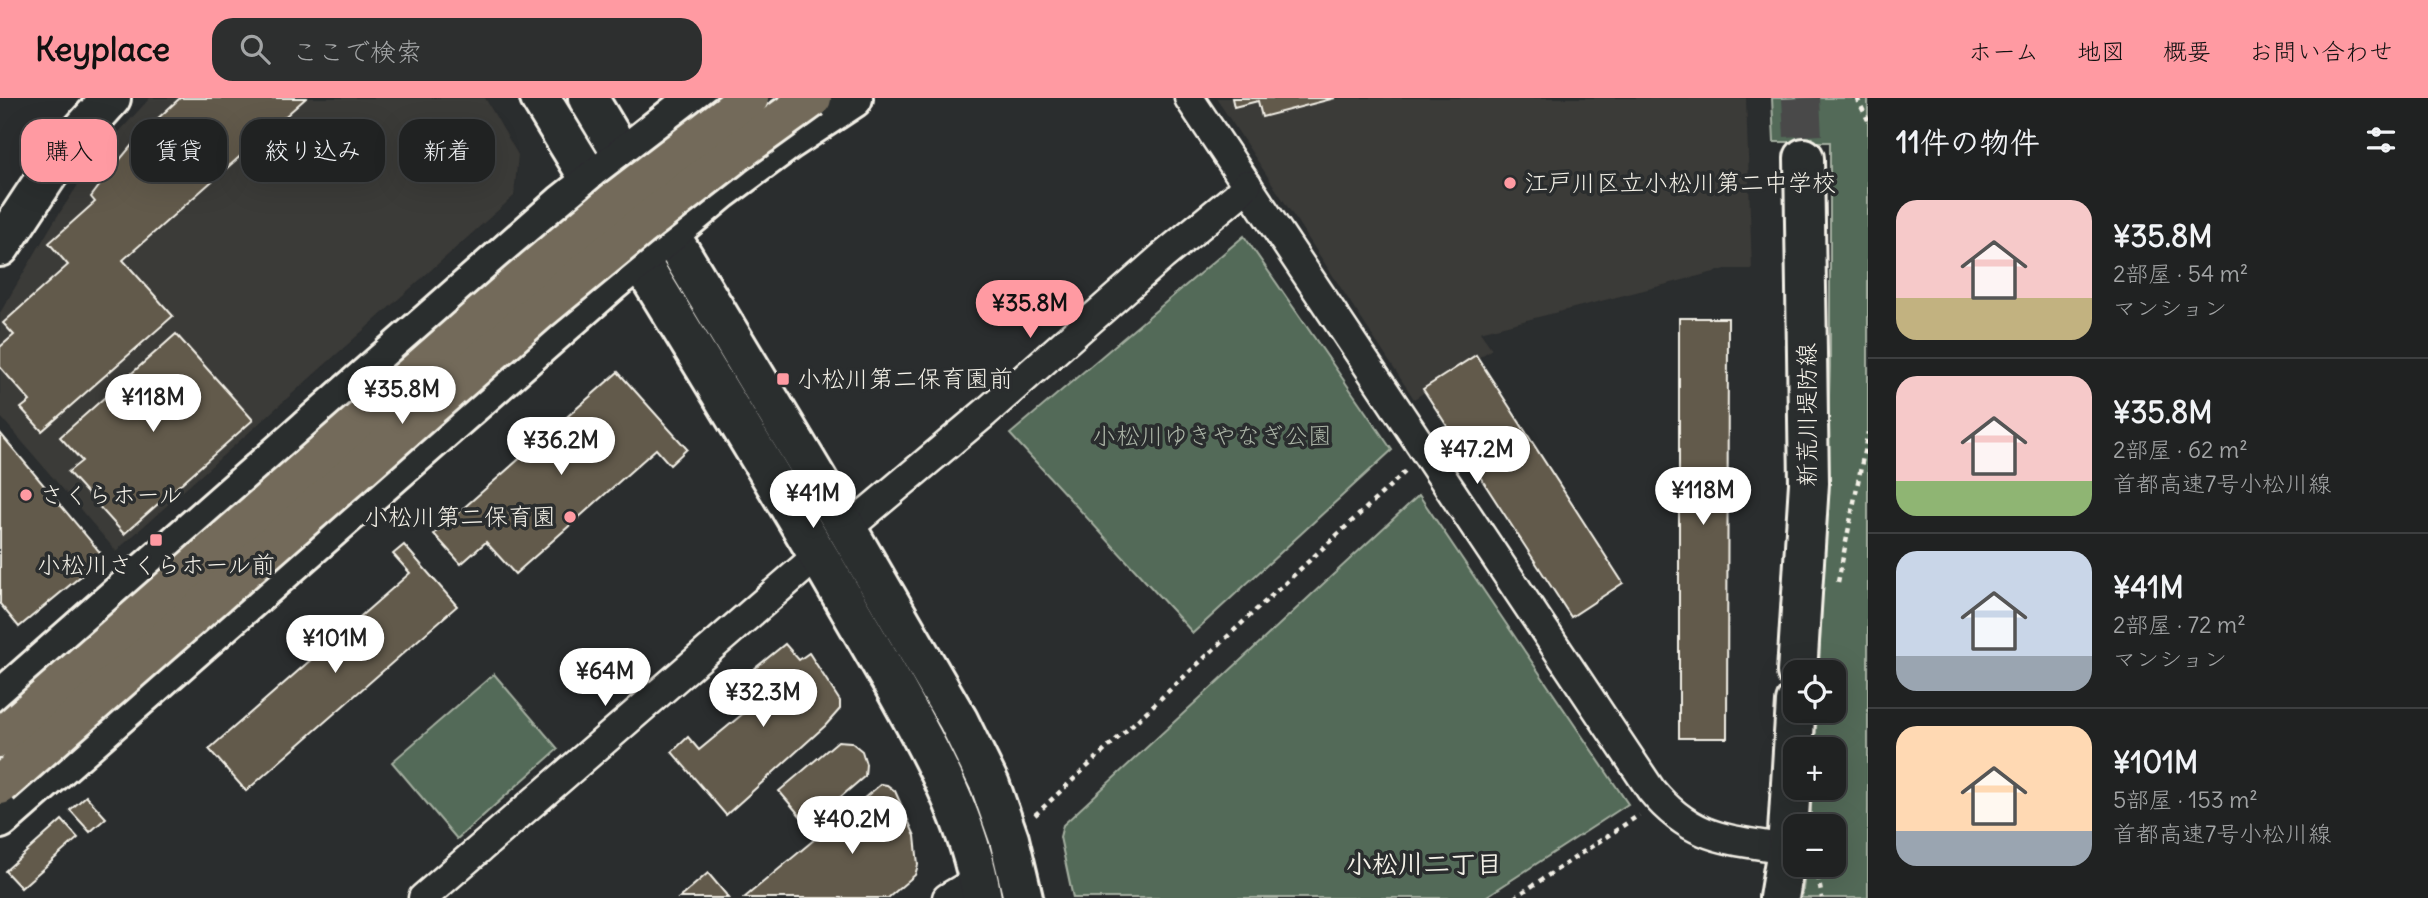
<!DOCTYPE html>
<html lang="ja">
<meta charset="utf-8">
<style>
:root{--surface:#202222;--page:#2d2f2f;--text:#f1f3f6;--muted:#a2a4a5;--line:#3d3f40;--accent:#ff9aa2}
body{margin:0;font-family:Delius,"Klee One",sans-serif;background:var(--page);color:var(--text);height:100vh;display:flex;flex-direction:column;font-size:26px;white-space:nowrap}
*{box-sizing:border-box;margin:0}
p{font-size:23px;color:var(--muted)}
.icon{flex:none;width:38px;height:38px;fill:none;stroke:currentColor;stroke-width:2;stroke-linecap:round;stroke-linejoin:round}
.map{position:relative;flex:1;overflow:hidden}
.side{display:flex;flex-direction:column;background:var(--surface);width:560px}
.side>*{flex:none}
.top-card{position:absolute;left:21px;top:21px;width:665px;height:63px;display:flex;gap:14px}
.controls{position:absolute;left:1783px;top:562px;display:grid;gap:14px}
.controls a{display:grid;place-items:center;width:63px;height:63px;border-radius:14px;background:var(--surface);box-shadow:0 7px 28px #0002,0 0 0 2px var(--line);font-size:35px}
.price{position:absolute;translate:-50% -60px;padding:0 16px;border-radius:24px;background:#fff;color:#222;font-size:23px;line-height:46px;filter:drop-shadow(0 2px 4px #0008)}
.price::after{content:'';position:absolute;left:50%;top:42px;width:21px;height:16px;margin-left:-10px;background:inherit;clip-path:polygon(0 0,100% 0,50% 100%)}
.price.current{background:var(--accent);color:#111}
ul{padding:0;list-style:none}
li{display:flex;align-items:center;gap:21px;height:175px;padding:0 28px}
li+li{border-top:2px solid var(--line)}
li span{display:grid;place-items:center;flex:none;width:196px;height:140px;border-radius:21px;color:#555}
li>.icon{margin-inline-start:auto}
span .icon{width:84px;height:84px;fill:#fffc;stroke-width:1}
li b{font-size:30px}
h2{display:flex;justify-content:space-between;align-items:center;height:84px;padding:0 28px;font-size:30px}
.chip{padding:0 24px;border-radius:21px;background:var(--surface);box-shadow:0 7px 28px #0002,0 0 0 2px var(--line);font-size:24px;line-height:63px}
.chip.current{background:var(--accent);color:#111}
header{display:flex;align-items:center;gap:42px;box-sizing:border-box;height:98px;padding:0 35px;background:var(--accent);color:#111}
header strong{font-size:33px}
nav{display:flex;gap:38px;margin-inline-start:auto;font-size:24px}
.search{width:490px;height:63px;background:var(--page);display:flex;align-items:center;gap:18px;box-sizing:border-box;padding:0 24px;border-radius:21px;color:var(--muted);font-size:26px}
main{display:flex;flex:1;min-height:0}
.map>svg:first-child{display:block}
.built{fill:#3b3a37}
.green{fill:#536b58;stroke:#a4aea0;stroke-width:2}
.building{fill:#625a4b;stroke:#f4f1e8;stroke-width:2}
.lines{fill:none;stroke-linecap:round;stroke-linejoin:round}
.secondary-tunnel{stroke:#484a4a;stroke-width:38;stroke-dasharray:38 19;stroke-linecap:butt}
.street-casing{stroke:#f4f1e8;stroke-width:33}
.secondary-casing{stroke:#f4f1e8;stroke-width:44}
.path{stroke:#f4f1e8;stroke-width:4.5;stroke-dasharray:5 5;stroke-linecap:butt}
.street{stroke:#2a2d2e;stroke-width:28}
.secondary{stroke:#2a2d2e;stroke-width:38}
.highway-bridge-casing{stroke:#f4f1e8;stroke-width:44;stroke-linecap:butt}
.highway-bridge{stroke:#736b5a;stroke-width:38}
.poi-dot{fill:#ff9aa2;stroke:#2a2d2e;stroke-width:2.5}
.labels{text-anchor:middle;stroke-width:7;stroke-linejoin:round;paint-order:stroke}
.poi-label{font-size:24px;fill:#f4f1e8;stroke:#2a2d2e;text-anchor:start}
.street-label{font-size:24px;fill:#f4f1e8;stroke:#2a2d2e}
.park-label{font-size:24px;fill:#acb5a7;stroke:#2a2d2e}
.neighbourhood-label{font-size:26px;font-weight:bold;fill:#f4f1e8;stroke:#2a2d2e}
</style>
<header>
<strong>Keyplace</strong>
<div class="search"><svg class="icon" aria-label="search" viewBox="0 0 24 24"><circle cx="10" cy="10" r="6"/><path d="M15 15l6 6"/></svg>ここで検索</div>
<nav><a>ホーム</a><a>地図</a><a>概要</a><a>お問い合わせ</a></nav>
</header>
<main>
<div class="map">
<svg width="1868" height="800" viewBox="0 0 1868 800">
<rect width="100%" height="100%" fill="#2a2d2e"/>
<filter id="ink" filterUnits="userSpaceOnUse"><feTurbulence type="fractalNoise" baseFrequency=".0143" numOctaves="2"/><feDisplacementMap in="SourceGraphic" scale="14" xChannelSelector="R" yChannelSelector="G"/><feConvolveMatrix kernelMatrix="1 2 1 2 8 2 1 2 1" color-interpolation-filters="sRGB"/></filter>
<g filter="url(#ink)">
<g class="built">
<path d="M150,0H485L518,57L514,98L116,453L0,318V215L53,125L97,58Z"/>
<path d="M1216,0H1746L1752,171H1726L1480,234L1492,251L1414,301Z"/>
</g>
<g class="green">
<path d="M1772,0H1868V800H1802L1806,767L1834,766V728H1810L1812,690H1834V651H1815L1817,613L1834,612V574H1819L1830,269V44H1774Z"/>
<path d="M1244,138L1392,352L1193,535L1010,336Z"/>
<path d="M1419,397L1628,706L1484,800H1073L1060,739L1063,727Z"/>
<path d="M494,576L558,651L457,741L392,664Z"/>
</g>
<g class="building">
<path d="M180,0H306L123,162L173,218L42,333L21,310L30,303L0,269V249L14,237L3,225L68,167L49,145L95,104L91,99L112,71L142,35Z"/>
<path d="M1232,0H1335L1262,19L1258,3L1234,9Z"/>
<path d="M1679,220H1728L1727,640H1679Z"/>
<path d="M176,236L253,322L124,436L68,374L82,363L60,339Z"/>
<path d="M1476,257L1623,485L1571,519L1423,291Z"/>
<path d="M618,274L687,351L670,367L656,351L515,476L486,444L461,466L434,436Z"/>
<path d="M0,335L104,459L19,529L0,506Z"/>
<path d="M404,447L457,508L246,693L209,651L410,475L393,456Z"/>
<path d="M785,546L799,562L809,555L840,603V611L825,628L726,717L672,654L688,639L699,652L756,605L738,584Z"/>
<path d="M838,643L851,644L862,653L866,666L865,678L808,727L779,693Z"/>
<path d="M881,686L887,687L895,693L915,738L918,767L915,777L888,800H744Z"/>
<path d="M86,698L106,720L90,734L70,712Z"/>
<path d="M62,722L78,740L21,790L5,773Z"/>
<path d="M708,775L729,800H679Z"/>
</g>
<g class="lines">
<path class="secondary-tunnel" d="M1801,0L1804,60"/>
<g class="street-casing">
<g id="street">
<path d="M1189,0L1651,692C1692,742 1727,741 1787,751"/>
<path d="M847,431L985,315L1163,158L1236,98L1247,86"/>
<path d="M423,800L818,457"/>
<path d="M947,800L979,781"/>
</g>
</g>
<g class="secondary-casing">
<g id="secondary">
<path d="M540,0C635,155 731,310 824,467C847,506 870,546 893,586C931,654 969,722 982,800"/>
<path d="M588,0L847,431L958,622L990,687L1009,741L1023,800"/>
<path d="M0,149L62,55L111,0"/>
<path d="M1797,574L1809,385L1804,60"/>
<path d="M0,602L563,106L697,0"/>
<path d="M0,721L610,185L721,92L789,42L853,0"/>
<path d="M1779,800L1787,751L1796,604"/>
</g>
</g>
<g class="path">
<path d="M1857,0L1868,22"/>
<path d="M1838,484L1868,334"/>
<path d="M1035,717L1406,373"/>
<path d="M1818,778L1822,800"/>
<path d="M1514,800L1639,717"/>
</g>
<use href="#street" class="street"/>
<use href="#secondary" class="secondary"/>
<g class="highway-bridge-casing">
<g id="highway-bridge">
<path d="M0,640L519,184L616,102L749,0"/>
<path d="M0,687L541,211L639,130L733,57L812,0"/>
</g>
</g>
<use href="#highway-bridge" class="highway-bridge"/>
</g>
</g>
<g class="poi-dot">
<circle cx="1510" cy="85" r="7"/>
<rect x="776" y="274" width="14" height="14" rx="3.5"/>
<circle cx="26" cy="397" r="7"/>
<circle cx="570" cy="419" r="7"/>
<rect x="149" y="435" width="14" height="14" rx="3.5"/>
</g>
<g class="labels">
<g class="poi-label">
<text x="1524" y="93">江戸川区立小松川第二中学校</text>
<text x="797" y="289">小松川第二保育園前</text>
<text x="40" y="405">さくらホール</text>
<text x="556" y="427" text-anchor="end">小松川第二保育園</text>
<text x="156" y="475" text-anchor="middle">小松川さくらホール前</text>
</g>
<g class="street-label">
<text transform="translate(1807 317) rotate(-90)" y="8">新荒川堤防線</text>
</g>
<g class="park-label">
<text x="1212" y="346">小松川ゆきやなぎ公園</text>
</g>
<g class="neighbourhood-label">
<text x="1424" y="775">小松川二丁目</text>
</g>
</g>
</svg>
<div class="controls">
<a><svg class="icon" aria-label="locate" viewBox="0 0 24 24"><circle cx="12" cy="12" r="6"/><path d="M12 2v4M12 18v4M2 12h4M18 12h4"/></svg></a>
<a>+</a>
<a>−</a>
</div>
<b class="price current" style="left:1030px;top:242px">¥35.8M</b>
<b class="price" style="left:402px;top:328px">¥35.8M</b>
<b class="price" style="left:153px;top:336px">¥118M</b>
<b class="price" style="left:561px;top:379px">¥36.2M</b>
<b class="price" style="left:1477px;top:388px">¥47.2M</b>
<b class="price" style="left:1703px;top:429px">¥118M</b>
<b class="price" style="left:813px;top:432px">¥41M</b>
<b class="price" style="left:335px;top:577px">¥101M</b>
<b class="price" style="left:605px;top:610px">¥64M</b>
<b class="price" style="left:763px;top:631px">¥32.3M</b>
<b class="price" style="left:852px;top:758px">¥40.2M</b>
<div class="top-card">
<a class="chip current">購入</a>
<a class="chip">賃貸</a>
<a class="chip">絞り込み</a>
<a class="chip">新着</a>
</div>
</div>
<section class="side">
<h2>11件の物件<svg class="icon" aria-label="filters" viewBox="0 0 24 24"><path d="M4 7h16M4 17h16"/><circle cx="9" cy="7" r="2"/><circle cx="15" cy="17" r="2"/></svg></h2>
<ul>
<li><span style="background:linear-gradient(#f6c9c9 70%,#c2b280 0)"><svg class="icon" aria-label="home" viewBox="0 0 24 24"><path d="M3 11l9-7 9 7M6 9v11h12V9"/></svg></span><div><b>¥35.8M</b><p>2部屋 · 54 m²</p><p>マンション</p></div></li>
<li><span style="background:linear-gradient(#f6c9c9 75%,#8fb573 0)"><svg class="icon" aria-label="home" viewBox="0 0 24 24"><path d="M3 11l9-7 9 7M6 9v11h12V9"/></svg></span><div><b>¥35.8M</b><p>2部屋 · 62 m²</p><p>首都高速7号小松川線</p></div></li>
<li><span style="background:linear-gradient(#c9d6e8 75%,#9aa5b1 0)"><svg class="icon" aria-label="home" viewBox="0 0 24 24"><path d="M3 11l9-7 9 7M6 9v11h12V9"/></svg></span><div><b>¥41M</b><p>2部屋 · 72 m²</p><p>マンション</p></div></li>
<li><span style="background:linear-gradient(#ffd9b3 75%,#9aa5b1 0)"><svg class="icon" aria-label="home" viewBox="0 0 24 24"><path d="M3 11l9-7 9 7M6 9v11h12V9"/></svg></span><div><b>¥101M</b><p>5部屋 · 153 m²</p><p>首都高速7号小松川線</p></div></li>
</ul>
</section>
</main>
